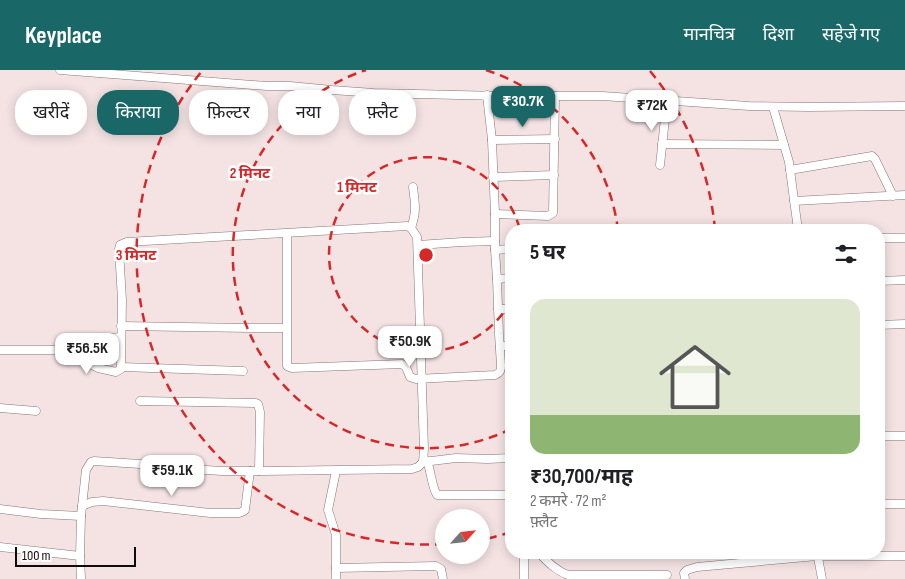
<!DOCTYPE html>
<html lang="hi">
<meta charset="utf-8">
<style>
:root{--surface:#fff;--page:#f6f6f6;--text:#202124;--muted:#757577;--accent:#196767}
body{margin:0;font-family:"Sofia Sans Condensed","Noto Sans Devanagari",sans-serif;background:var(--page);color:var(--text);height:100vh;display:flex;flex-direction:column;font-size:19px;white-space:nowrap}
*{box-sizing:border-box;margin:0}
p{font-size:16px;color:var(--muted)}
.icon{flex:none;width:28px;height:28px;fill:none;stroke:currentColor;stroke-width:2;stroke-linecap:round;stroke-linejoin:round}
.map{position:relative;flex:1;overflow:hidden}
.drawer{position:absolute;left:505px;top:154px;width:380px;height:335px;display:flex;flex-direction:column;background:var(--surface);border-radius:20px;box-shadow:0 2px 12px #0003}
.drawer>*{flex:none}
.banner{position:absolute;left:15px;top:20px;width:415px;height:45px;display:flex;gap:10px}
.needle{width:32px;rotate:63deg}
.controls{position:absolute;left:435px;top:439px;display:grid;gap:10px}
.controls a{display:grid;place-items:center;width:55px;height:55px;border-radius:50%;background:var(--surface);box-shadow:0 2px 12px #0003;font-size:25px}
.scale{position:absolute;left:15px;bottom:12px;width:121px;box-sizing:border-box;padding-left:5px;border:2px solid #110b0c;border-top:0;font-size:14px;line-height:18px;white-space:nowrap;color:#110b0c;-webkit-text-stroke:4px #fff;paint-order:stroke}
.price{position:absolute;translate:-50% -42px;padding:0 11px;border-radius:10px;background:#fff;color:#222;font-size:16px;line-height:32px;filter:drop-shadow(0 1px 2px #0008)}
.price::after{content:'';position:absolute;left:50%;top:30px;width:15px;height:11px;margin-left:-8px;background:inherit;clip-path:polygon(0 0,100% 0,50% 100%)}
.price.current{background:var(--accent);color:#fff}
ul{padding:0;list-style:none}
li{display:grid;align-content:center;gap:10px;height:265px;padding:0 25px}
li span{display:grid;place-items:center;height:155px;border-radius:15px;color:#555}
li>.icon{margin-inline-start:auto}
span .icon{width:90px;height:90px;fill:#fffc;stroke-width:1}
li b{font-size:21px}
h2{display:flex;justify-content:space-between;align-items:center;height:60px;padding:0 25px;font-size:21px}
.tag{padding:0 18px;border-radius:20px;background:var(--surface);box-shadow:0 2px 12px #0003;font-size:18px;line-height:45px}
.tag.current{background:var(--accent);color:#fff}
header{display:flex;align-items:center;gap:30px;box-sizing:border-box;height:70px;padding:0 25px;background:var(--accent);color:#fff}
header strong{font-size:24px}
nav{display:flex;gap:28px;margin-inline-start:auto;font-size:18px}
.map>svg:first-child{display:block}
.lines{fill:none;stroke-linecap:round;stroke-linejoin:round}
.street-casing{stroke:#867677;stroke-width:9}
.street{stroke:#fff;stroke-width:8}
.ring{fill:none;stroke:#d62828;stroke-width:2.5;stroke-dasharray:9 6}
.centre{fill:#d62828;stroke:#fff;stroke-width:2.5}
.ring-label{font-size:15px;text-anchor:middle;font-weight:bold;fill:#d62828;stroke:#fff;stroke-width:5;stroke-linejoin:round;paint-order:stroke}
</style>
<header>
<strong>Keyplace</strong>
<nav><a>मानचित्र</a><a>दिशा</a><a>सहेजे गए</a></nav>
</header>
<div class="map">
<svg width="905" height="509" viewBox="0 0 905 509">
<rect width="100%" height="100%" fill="#f5e3e4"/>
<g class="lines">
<g class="street-casing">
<g id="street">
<path d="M60,0L267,16H290L332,20L374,23L500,26H602L749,36L809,37L905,36"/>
<path d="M773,37L789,92L798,160"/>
<path d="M492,70L555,69"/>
<path d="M662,74L784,75"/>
<path d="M660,95L667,30"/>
<path d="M790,100L872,86L875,89L893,126"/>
<path d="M493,107L554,105"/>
<path d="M794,131L905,125"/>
<path d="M495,144L548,146L553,143L555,26"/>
<path d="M411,158C417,141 415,134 413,117"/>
<path d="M287,164V296L292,298L402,294L406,297L410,307L416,309L495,305C500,303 501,301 501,296L499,264L497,209L495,180V144L492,70L487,25"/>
<path d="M879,168H905"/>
<path d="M418,175L462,172L495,171"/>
<path d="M495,180L511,179"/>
<path d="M497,209L511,208"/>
<path d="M879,211L905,210"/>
<path d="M498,239H511"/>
<path d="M879,255L905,254"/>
<path d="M121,256L249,258H286"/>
<path d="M500,276H511"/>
<path d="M0,280H70L97,269L121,267"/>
<path d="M121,297L243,301"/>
<path d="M140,331L256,333L258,334L260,342L259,401"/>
<path d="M0,338L36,341"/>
<path d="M879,366H905"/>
<path d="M427,391C431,401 432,418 437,425H511"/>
<path d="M423,392L456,388L488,389L511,388"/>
<path d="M336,401L328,440L336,465V509"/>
<path d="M879,434H905"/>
<path d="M82,436L92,432L103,431L210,443H239L244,441L245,440L250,401"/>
<path d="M0,439L41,444L81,446L86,400L91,392L94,391L140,394L191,399L222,401H263L412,399L418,397L423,392L424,379L417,167L411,158L407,156L127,172L120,175L119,179L122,230L121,299L116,302L98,298L92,295L70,280"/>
<path d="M0,477L80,486L81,509"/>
<path d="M538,482C547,491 556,501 568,505H667"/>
<path d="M817,482L822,509"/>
<path d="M80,486L81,446"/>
<path d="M336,498L436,496L441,499L443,509"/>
<path d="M524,508V482"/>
<path d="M685,509L684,503L687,500L697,497L817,486H905"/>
</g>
</g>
<use href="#street" class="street"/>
</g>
<g class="ring">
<path d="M511 231A97 97 0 1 1 520 160"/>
<path d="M511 359A194 194 0 1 1 366 0M486 0A194 194 0 0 1 618 160"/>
<path d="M511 462A290 290 0 0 1 481 470M444 474A290 290 0 0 1 202 1M650 1A290 290 0 0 1 715 160"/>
</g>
<circle cx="426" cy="185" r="8" class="centre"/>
<g class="ring-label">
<text x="250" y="108">2 मिनट</text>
<text x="357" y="122">1 मिनट</text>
<text x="136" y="190">3 मिनट</text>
</g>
</svg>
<div class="controls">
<a><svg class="needle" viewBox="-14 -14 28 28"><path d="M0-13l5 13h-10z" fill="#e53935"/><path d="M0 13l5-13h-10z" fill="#757577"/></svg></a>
</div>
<div class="scale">100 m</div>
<b class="price current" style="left:523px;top:58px">₹30.7K</b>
<b class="price" style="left:652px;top:62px">₹72K</b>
<b class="price" style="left:410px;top:298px">₹50.9K</b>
<b class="price" style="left:87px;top:305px">₹56.5K</b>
<b class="price" style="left:172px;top:427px">₹59.1K</b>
<div class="banner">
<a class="tag">खरीदें</a>
<a class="tag current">किराया</a>
<a class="tag">फ़िल्टर</a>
<a class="tag">नया</a>
<a class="tag">फ़्लैट</a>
</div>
<section class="drawer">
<h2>5 घर<svg class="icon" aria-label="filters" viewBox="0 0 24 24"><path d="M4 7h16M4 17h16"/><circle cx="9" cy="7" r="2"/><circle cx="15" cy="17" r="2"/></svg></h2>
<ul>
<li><span style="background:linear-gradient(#dfe7d0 75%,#8fb573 0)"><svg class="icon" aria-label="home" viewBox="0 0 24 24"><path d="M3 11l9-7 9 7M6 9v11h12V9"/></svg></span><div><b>₹30,700/माह</b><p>2 कमरे · 72 m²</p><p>फ़्लैट</p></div></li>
</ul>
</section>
</div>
